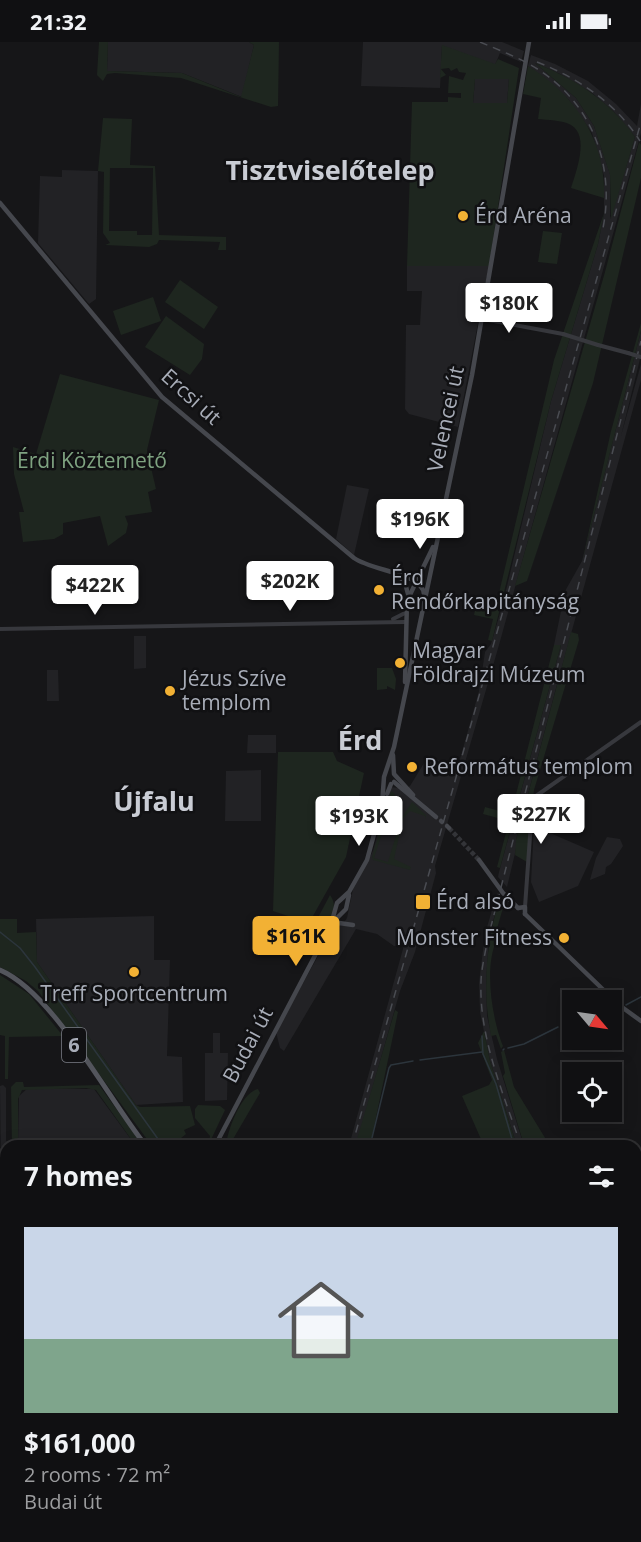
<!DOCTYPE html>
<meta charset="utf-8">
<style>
:root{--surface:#101012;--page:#19191b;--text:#f1f3f6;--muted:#9c9d9f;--line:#303032;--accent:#f2b134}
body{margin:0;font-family:"Open Sans",sans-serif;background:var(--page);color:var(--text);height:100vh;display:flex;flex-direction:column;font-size:22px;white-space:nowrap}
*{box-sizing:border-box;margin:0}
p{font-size:20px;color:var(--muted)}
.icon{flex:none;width:33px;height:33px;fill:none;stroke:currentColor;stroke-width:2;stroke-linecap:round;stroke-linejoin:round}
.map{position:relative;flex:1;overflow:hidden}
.side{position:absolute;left:0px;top:1098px;width:642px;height:402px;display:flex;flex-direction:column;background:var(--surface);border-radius:18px 18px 0 0;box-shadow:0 3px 15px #0003,0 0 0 2px var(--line)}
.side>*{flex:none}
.needle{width:39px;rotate:119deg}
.tools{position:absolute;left:562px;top:948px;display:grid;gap:12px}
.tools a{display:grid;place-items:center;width:60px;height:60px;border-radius:0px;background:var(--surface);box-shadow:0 3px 15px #0003,0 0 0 2px var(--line);font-size:30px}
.price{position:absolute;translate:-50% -51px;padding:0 14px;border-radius:6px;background:#fff;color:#222;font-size:20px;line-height:39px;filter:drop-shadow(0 2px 3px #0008)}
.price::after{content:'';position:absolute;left:50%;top:36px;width:18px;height:14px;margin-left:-9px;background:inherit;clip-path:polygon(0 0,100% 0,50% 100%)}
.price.current{background:var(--accent);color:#111}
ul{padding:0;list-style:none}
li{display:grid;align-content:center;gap:12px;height:318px;padding:0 24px}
li span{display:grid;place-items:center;height:186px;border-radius:0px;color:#555}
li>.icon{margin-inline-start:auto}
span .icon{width:108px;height:108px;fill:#fffc;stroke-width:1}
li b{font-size:26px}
h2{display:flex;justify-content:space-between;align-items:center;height:72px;padding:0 24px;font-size:26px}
.status{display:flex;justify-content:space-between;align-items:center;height:42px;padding:0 30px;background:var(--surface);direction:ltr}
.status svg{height:16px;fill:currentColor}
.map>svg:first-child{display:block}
.built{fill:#222225;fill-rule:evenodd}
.green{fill:#1e261f;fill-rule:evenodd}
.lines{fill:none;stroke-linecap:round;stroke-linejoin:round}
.stream{stroke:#2c353c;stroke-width:1.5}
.secondary-tunnel{stroke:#333438;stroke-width:4.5;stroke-dasharray:4.5 2;stroke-linecap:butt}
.tertiary{stroke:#37383d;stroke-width:4}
.secondary{stroke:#45474d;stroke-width:4.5}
.primary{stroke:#53555c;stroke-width:5}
.rail{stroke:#4a4c52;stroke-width:1.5;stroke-dasharray:8 6;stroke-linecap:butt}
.tertiary-bridge{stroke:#37383d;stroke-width:4}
.poi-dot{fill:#f2b134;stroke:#111113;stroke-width:2}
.labels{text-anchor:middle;stroke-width:5;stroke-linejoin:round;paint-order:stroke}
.shield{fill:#111113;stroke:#7b7e86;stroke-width:1.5}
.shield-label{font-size:20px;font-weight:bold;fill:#a8adb8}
.poi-label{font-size:21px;fill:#a8adb8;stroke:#111113;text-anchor:start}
.street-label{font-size:21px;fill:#a8adb8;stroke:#111113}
.park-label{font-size:21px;fill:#7fa381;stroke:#111113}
.district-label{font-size:27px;font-weight:bold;fill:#c9ccd4;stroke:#111113}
</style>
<div class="status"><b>21:32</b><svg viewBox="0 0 49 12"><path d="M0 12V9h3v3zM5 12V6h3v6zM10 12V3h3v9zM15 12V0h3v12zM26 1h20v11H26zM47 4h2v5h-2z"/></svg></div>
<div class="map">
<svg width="641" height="1500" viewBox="0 0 641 1500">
<rect width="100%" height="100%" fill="#161618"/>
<g class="built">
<path d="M108,0H249L254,3L242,55L182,31L107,29Z"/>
<path d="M363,0H502L524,9L521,20L500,11L495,23L442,4L440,46L361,44Z"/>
<path d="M531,13L555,22L588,39L616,62L637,84L641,62V91L499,603L435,824L436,831L415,910L400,949L356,1104H349L404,903L394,904L377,892L356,887L284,1009L280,1006L276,990L334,885L343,882L347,876L353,847L373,809L391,745L406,747L410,744L429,713L457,728L479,649L485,610L491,602L503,561L551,359L598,202L604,171V134L592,91L569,58L528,24ZM535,21L560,32L592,51L614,70L635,95L610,177V132L594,84L576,56Z"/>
<path d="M475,37H509L507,61H473Z"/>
<path d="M62,128L98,129L96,257L89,262L38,201L40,134L62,135Z"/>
<path d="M407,224H489L458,385L409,372L405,367L406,283H420L422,249H407Z"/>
<path d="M641,289V313L621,394L641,322V338L555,650L516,798L517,803L507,845L498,835L499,830L561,603H554L561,569L560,558L582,519Z"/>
<path d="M347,443L369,447L354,513L336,497Z"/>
<path d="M134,594H146V626L134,627Z"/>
<path d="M47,628H58L59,659H47Z"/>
<path d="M248,693H276V711H247Z"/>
<path d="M261,728V779H225L226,729Z"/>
<path d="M534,784L594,810L578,844L539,860L531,840Z"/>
<path d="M607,795L620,797L623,804L611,822L606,825L605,832L590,838L596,816Z"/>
<path d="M497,851L500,854L489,894L486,941L487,974L497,1017L524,1104H517L490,1019L480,970L479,941L485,892Z"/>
<path d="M154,874V918H170L167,1014L182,1015L183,1060L136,1063L37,920L36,877Z"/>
<path d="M213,991H220V1011H228L227,1058L205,1059V1011H213Z"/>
<path d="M3,1043L6,1046V1179L2,1212L0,1044Z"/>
<path d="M28,1046L94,1047L130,1096L123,1099V1104H18L19,1054Z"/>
</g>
<g class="green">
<path d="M99,0H108L107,29L182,31L241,55L254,3L249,0H279L278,64L271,65L181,36L115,31L107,32L103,39L97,33Z"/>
<path d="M442,3L495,22L498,17L519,26L489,224H407L412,60H448V55L461,56V51H448L449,34L463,38L466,31L459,30L457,26L451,29L449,26L441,27L446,33L440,36ZM475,37H509L507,61H473Z"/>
<path d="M535,21C574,36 611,60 635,95L611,177L610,133L594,84L576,56Z"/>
<path d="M528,24C575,52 607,100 604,156L571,146C576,130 590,94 571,83C562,78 547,78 538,77L541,56L523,52Z"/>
<path d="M103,76L132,77L130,123L155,124L159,193L226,195V208H218L220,200L159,198L157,202L149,205L105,203L110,201L103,191L104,130L98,129ZM110,126H153L152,193H137V189H109Z"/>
<path d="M639,100L641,103V136L593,341L527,539L515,544L605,230Z"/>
<path d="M604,171L598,202L551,359L492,599L488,598L493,577L474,573L476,564L495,568L554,318Z"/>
<path d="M543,189L562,191L557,222L538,220Z"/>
<path d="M180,238L218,265L204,287L165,260Z"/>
<path d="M153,255L161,279L121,293L113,269Z"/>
<path d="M166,274L204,302L202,317L190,333L145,305Z"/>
<path d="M641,281V289L582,520L611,389Z"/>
<path d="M60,332L159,358L147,408L156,447L148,450L152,470L125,474L128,482L126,491L108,504L100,474L63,481V492L54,497L23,500L19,470H24L14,432L13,405L36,412Z"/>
<path d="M571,590L578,592L579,598L534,748L527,820L515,813L516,798Z"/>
<path d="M554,603H561L500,826L497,825L509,779L483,772L485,765L511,772Z"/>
<path d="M377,626H392L396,637L395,648L387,644V647L377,648Z"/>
<path d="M278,710H333L337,719L364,731L346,815L309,881L273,869Z"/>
<path d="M391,749L395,752L374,816L388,820L401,777L412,760L426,773V777L425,774L410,769L403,776L394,817L411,825L410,828L373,818L372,815Z"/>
<path d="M330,853C341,867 326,885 319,897L301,887L305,881L313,885Z"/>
<path d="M500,854L505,859L494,897L497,898C483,925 493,980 503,1004L501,1007L496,993L491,994L490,988C482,942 487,899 500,854Z"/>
<path d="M0,877H17V891L36,890L37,920L136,1063L140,1065L190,1064L195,1083L184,1088L186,1092L171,1104H152L38,949L26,939L0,925Z"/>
<path d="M0,933L29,952L63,994L9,995L8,1037H5V994L0,993Z"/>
<path d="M395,968L398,970L370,1104H355Z"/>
<path d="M484,989L490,1019L517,1104H484L462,1054L489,1043L492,1038L478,1001Z"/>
<path d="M504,1008L514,1045L550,1104L524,1103L503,1034L505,1031L501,1010Z"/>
<path d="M16,1040H23L24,1045L99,1043L143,1104H136L96,1048L86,1046L22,1048L18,1057V1104H12L11,1045Z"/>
<path d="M258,1047L260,1051L229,1104H226C227,1088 242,1050 258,1047Z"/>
<path d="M198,1063L220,1064L225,1068L208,1104L210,1094L195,1076V1067Z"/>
<path d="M0,1252L6,1259V1410L0,1412Z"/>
<path d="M44,1494H118L117,1500H45Z"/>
</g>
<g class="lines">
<g class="stream">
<path d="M0,890L20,906L35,925L163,1104"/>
<path d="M626,963L641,955"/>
<path d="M612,967L617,965"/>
<path d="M563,983L573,980"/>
<path d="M482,994L483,1012L496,1042L514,1104"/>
<path d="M508,1006L524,1002L558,985"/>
<path d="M503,1008L504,1007"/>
<path d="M420,1018L482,1010"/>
<path d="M370,1104L389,1026L391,1023L413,1019"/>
<path d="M0,1248L6,1254"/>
<path d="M329,1494L348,1500"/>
</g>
<path class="secondary-tunnel" d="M449,786L479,818"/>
<g class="tertiary">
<path d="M483,277L563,292"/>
<path d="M598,303L628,311"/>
<path d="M393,577L405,571"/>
<path d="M0,587L405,580"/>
<path d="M525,865L532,766L536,754L641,680"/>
</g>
<g class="secondary">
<path d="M0,161L162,355L354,516C372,529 422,531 424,552"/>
<path d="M399,534L405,541L408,552"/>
<path d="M405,640L407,559L433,505"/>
<path d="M393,713L394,732L413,753"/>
<path d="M394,740L436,775"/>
<path d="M387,752L391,742"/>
<path d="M441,779L442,780"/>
<path d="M447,784L449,786"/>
<path d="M479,818L503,851L518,866"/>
<path d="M518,866L525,865V872"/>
<path d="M525,872L619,963L641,979"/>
<path d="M335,878L346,867L349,853"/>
<path d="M330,886L337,861L349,850L367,818L382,763L384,735L394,705L472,333L529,0"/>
<path d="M331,889L339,881L353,883"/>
<path d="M215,1104L330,885"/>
</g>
<g class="primary">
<path d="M0,928C54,951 108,1057 146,1104"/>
<path d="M636,1315L641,1317"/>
<path d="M109,1494L110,1500"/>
</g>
<g class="rail">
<path d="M480,0C501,9 523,17 542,30C595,66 616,129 602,191"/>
<path d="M537,20C578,36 616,61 640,99"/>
<path d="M352,1104L641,80"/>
<path d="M521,1104C504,1053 479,996 481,941C481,928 485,913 487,900L641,299"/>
<path d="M636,1458L641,1475"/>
<path d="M238,1500L240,1494"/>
</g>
<g class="tertiary-bridge">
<path d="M563,292L598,303"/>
<path d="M628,311L641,315"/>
</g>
</g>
<g class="poi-dot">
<circle cx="463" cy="174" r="6"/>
<circle cx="379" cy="548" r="6"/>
<circle cx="400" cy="621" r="6"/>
<circle cx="170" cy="649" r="6"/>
<circle cx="412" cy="725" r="6"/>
<rect x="415" y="852" width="16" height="16" rx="3"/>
<circle cx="564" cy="896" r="6"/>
<circle cx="134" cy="930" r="6"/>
</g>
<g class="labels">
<rect class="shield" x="62" y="986" width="24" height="34" rx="4.5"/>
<g class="shield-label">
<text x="74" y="1010">6</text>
</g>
<g class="poi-label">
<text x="475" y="181">Érd Aréna</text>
<text x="391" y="543">Érd<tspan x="391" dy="24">Rendőrkapitányság</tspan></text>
<text x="412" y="616">Magyar<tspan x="412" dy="24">Földrajzi Múzeum</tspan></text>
<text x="182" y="644">Jézus Szíve<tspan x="182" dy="24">templom</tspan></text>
<text x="424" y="732">Református templom</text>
<text x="436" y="867">Érd alsó</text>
<text x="552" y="903" text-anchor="end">Monster Fitness</text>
<text x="134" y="959" text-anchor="middle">Treff Sportcentrum</text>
</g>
<g class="street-label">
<text transform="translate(191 355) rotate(42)" y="7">Ercsi út</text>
<text transform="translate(446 377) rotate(-78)" y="7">Velencei út</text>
<text transform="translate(248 1003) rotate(-62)" y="7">Budai út</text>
</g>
<g class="park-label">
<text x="92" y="426">Érdi Köztemető</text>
</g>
<g class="district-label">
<text x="330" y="138">Tisztviselőtelep</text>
<text x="360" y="708">Érd</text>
<text x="154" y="769">Újfalu</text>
</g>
</g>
</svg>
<div class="tools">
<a><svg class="needle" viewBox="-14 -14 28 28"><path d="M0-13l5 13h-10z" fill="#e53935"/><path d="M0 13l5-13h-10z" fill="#9c9d9f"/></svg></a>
<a><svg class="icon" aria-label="locate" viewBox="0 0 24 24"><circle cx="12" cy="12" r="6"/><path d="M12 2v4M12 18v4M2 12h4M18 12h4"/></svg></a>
</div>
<b class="price" style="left:509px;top:292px">$180K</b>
<b class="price" style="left:420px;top:508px">$196K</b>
<b class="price" style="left:290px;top:570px">$202K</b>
<b class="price" style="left:95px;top:574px">$422K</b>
<b class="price" style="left:541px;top:803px">$227K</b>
<b class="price" style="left:359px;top:805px">$193K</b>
<b class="price current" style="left:296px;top:925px">$161K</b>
<section class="side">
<h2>7 homes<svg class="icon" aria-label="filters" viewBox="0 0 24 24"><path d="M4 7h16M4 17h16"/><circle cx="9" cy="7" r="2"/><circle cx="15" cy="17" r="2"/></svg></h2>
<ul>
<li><span style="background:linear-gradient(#c9d6e8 60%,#7fa58c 0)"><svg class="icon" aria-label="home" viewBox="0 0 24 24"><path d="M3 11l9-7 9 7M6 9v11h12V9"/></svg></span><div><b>$161,000</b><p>2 rooms · 72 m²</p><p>Budai út</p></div></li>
</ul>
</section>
</div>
